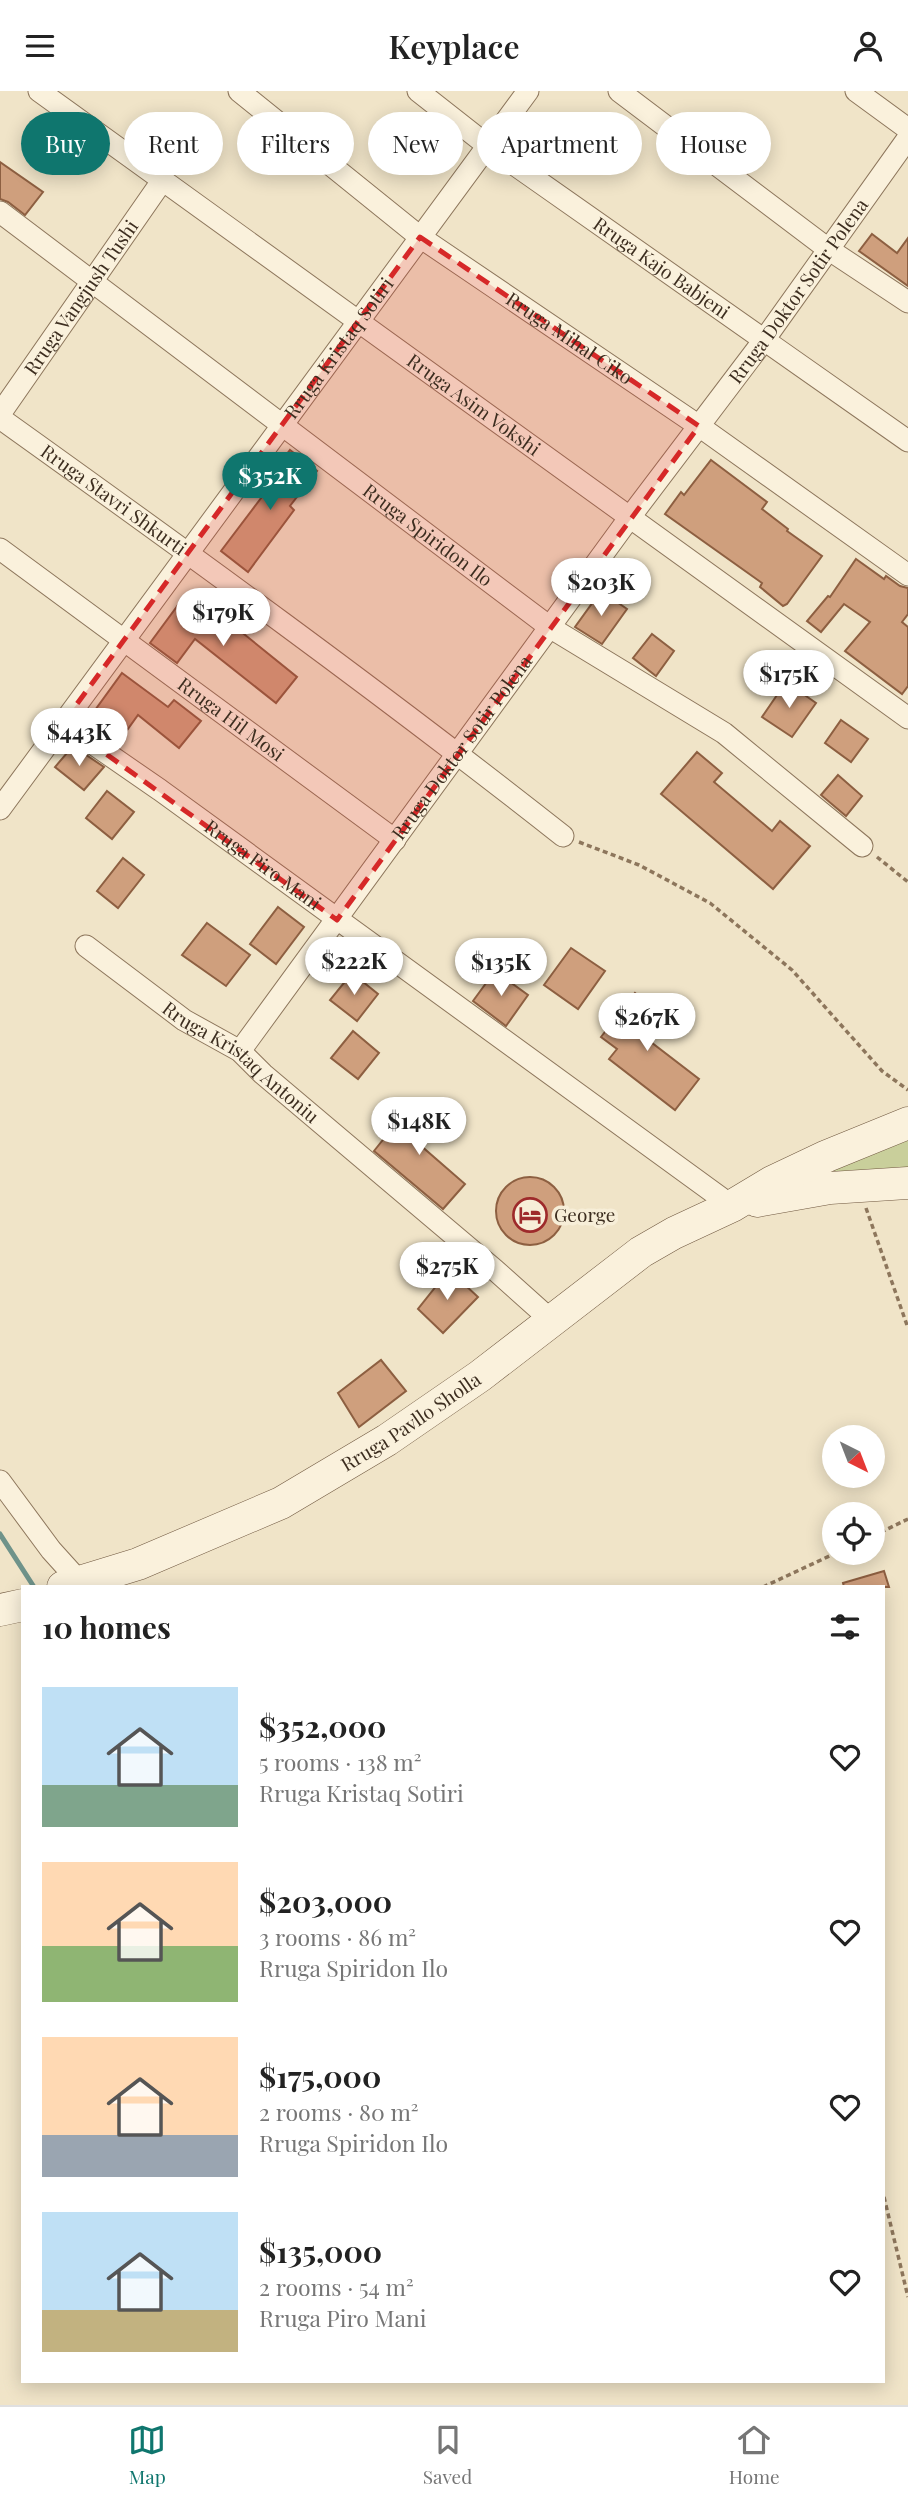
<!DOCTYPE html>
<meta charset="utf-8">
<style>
:root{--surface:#fff;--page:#f2f2f2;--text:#222;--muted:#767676;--line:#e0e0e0;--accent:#0f766e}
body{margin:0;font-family:"Playfair Display",serif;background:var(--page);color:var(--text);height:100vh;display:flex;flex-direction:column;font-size:26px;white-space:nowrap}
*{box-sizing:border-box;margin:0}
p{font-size:23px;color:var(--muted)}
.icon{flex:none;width:38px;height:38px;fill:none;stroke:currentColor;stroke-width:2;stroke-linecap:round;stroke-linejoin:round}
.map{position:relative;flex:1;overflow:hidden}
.panel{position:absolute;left:21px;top:1494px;width:864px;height:798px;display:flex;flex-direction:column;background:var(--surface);border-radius:0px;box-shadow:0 4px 18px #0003}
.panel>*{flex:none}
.banner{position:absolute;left:21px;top:21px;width:866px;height:63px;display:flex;gap:14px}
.needle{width:46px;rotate:138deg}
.buttons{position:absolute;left:822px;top:1334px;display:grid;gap:14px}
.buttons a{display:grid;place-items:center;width:63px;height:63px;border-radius:50%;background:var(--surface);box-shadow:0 4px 18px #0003;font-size:35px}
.price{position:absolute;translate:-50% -60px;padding:0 16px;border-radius:24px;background:#fff;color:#222;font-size:23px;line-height:46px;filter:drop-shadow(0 2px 4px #0008)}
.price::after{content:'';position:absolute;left:50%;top:42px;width:21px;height:16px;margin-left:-10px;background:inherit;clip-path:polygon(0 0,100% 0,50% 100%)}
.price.on{background:var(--accent);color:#fff}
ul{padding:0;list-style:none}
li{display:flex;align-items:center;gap:21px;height:175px;padding:0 21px}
li span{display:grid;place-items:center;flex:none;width:196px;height:140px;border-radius:0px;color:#555}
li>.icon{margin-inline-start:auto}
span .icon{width:84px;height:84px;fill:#fffc;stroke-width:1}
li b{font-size:30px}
h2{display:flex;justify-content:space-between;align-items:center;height:84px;padding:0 21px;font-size:30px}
.tag{padding:0 24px;border-radius:32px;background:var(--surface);box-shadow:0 4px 18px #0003;font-size:24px;line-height:63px}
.tag.on{background:var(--accent);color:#fff}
header{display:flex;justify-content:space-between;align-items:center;height:91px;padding:0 21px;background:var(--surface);font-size:32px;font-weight:600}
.tab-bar{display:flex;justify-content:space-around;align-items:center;height:98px;border-top:2px solid var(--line);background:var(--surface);font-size:19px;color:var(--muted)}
.tab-bar a{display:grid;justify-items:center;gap:4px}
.tab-bar .on{color:var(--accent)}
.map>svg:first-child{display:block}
.green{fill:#c9cf9b}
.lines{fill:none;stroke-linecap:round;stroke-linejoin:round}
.stream{stroke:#6f938a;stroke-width:5}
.building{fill:#cf9f7d;stroke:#8d5f41;stroke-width:2}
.street-casing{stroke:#8d765c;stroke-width:23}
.secondary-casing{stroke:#6f573f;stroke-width:33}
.path{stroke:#8d765c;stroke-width:3.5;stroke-dasharray:5 3.5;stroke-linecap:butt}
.street{stroke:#faf1dc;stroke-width:21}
.secondary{stroke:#faf1dc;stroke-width:32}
.marked{fill:#d62828;fill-opacity:0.2;stroke:#d62828;stroke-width:5;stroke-dasharray:14 9;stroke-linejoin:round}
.labels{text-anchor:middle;stroke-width:7;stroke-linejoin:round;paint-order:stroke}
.street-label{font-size:19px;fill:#3d2e20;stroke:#f7eed8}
.poi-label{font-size:19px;fill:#3d2e20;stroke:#f7eed8;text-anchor:start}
</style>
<header><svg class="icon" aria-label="menu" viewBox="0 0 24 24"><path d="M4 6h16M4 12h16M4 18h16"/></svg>Keyplace<svg class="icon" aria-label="person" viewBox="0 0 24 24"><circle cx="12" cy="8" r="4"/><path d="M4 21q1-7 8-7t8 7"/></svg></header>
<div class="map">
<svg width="908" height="2314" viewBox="0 0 908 2314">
<rect width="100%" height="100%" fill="#f0e4c8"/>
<path class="green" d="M908,1045V1080L820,1084Z"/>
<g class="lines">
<path class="stream" d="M0,1443L34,1496"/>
</g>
<g class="building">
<path d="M0,71L43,101L25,124L8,111L0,108Z"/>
<path d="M872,143L897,162L908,147V195L859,160Z"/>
<path d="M290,359L317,380L290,415L294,419L248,481L221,460L274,390L269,386Z"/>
<path d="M711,369L767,411L762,418L788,438L787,440L822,465L787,513L783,515L760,496L762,492L665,423L681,401L684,404Z"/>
<path d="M856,468L884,488L886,485L900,495L908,497V523L902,531L908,536V595L902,603L845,560L870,531L844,513L821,541L807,530L828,505L830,506Z"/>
<path d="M601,500L627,518L602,553L575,536Z"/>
<path d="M184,506L231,540L234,535L297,586L276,612L195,548L177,572L150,552Z"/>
<path d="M652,543L674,560L656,585L633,567Z"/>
<path d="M122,582L168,616L174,609L201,630L179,657L138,624L120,649L90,626Z"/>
<path d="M786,591L816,612L792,646L762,626Z"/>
<path d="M841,629L868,648L851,671L825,652Z"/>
<path d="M73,655L104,676L84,699L55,676Z"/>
<path d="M697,661L722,682L714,691L772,740L780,730L810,755L773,798L661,703Z"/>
<path d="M838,684L862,705L846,725L821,704Z"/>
<path d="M107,700L134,721L112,748L86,727Z"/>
<path d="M123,767L144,784L118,817L97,800Z"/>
<path d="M278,816L304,836L276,873L250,853Z"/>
<path d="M207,832L250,864L226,895L182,864Z"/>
<path d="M571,857L605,880L578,918L544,894Z"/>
<path d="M495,880L528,904L506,935L473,910Z"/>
<path d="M352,882L378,903L357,930L330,909Z"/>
<path d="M635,902L665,925L647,948L699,988L675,1019L609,968L617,958L601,946Z"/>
<path d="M353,940L379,962L358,988L331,967Z"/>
<path d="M414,1010L438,1029L419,1053L465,1093L443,1118L374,1060Z"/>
<circle cx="530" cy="1120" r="34"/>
<path d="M449,1179L478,1206L443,1242L418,1218Z"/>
<path d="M381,1269L406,1300L359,1336L338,1302Z"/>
<path d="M884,1480L889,1496H844L843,1492Z"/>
</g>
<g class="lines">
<g class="street-casing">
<g id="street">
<path id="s1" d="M39,0L908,627"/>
<path id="s2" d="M239,0L420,146L699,335L908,484"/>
<path id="s3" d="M418,0L488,55L908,350"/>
<path d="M619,0L828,158L908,211"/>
<path d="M856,0L908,38"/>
<path id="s4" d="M0,121L551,537L724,642L862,755"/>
<path id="s5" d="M0,323L162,90"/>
<path id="s6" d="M0,327C190,463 379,600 563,745"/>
<path id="s7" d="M0,458L395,749"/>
<path id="s8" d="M63,632L160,699L732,1115"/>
<path id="s9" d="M0,718L528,0"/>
<path id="s10" d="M86,855L184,929L240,960L263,983L495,1179L552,1230"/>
<path id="s11" d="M240,960L630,426L764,249L908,47"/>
<path d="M0,1390L51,1459L79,1490"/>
</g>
</g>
<g class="secondary-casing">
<g id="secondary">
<path d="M757,1110L830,1097L908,1092"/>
<path id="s12" d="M63,1496L138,1473L281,1412L387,1349L480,1285L641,1161L674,1142L732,1115L772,1091L827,1065L908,1032"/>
<path d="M0,1519L23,1514"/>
</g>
</g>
<g class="path">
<path d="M579,751L639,774L710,812L792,879L882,980L908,999"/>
<path d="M877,766L908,791"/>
<path d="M866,1117L908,1237"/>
<path d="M873,1445L908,1428"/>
<path d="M763,1496L838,1461"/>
<path d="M884,2106L908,2206"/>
</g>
<use href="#street" class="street"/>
<use href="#secondary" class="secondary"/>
</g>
<path class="marked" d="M420,146L699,335L337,829L63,632Z"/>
<defs>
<g id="hotel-ring" transform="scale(1.75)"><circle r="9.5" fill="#f7eed8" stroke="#9e2a2b" stroke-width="1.5"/><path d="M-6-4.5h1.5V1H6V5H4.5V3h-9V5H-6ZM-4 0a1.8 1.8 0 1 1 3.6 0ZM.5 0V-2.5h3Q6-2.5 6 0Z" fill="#9e2a2b"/></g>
</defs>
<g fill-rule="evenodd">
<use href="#hotel-ring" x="530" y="1124"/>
</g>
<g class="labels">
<g class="street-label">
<text dy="7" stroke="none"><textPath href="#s3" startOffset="301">Rruga Kajo Babjeni</textPath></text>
<text dy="7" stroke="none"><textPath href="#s11" startOffset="943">Rruga Doktor Sotir Polena</textPath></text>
<text dy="7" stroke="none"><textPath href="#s5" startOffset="142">Rruga Vangjush Tushi</textPath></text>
<text dy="7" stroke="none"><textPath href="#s2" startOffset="413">Rruga Mihal Ciko</textPath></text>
<text dy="7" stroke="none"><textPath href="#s9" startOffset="572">Rruga Kristaq Sotiri</textPath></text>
<text dy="7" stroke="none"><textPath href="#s1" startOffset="536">Rruga Asim Vokshi</textPath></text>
<text dy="7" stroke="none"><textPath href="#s6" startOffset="140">Rruga Stavri Shkurti</textPath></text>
<text dy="7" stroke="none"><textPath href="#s4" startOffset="536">Rruga Spiridon Ilo</textPath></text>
<text dy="7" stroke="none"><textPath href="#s7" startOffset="287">Rruga Hil Mosi</textPath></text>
<text dy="7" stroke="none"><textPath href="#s11" startOffset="376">Rruga Doktor Sotir Polena</textPath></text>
<text dy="7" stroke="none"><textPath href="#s8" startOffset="245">Rruga Piro Mani</textPath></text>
<text dy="7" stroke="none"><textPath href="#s10" startOffset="194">Rruga Kristaq Antoniu</textPath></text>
<text dy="7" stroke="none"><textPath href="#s12" startOffset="387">Rruga Pavllo Sholla</textPath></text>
</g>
<g class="poi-label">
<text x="554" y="1131">George</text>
</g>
</g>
</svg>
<div class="buttons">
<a><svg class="needle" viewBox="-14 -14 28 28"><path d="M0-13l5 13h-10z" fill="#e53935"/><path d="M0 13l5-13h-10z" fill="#767676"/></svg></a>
<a><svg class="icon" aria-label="locate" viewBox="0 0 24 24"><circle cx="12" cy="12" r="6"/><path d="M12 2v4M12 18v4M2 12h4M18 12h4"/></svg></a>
</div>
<b class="price on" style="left:270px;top:421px">$352K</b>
<b class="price" style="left:601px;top:527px">$203K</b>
<b class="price" style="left:223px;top:557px">$179K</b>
<b class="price" style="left:789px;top:619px">$175K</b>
<b class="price" style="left:79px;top:677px">$443K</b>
<b class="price" style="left:354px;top:906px">$222K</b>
<b class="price" style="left:501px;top:907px">$135K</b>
<b class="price" style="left:647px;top:962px">$267K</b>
<b class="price" style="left:419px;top:1066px">$148K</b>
<b class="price" style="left:447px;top:1211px">$275K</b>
<div class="banner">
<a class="tag on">Buy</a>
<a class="tag">Rent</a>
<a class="tag">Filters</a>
<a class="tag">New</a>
<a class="tag">Apartment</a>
<a class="tag">House</a>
</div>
<section class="panel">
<h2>10 homes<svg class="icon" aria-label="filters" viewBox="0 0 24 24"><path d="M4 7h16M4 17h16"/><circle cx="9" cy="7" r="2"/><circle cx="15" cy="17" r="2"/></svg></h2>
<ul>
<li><span style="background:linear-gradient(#bfe0f5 70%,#7fa58c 0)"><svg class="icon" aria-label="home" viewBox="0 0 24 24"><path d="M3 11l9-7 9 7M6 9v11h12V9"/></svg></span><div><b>$352,000</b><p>5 rooms · 138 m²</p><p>Rruga Kristaq Sotiri</p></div><svg class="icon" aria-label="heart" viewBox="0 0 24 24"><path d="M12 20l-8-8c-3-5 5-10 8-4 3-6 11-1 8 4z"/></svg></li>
<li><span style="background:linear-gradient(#ffd9b3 60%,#8fb573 0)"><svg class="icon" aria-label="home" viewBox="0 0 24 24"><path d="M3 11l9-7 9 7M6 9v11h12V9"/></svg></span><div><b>$203,000</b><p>3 rooms · 86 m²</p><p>Rruga Spiridon Ilo</p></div><svg class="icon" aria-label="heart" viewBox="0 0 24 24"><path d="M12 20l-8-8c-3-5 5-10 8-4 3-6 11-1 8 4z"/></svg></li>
<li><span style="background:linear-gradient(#ffd9b3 70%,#9aa5b1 0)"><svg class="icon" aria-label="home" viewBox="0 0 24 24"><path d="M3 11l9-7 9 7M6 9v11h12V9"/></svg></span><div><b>$175,000</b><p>2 rooms · 80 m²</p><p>Rruga Spiridon Ilo</p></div><svg class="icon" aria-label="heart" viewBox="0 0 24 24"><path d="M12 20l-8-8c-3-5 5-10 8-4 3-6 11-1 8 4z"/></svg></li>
<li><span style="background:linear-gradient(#bfe0f5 70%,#c2b280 0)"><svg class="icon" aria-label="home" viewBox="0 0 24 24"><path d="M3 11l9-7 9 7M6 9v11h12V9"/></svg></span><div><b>$135,000</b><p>2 rooms · 54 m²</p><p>Rruga Piro Mani</p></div><svg class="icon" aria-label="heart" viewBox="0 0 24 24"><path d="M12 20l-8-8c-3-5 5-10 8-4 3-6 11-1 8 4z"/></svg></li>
</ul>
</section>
</div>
<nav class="tab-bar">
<a class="on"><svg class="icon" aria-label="map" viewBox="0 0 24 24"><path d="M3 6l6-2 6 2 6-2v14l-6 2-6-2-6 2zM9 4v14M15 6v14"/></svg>Map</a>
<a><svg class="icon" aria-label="saved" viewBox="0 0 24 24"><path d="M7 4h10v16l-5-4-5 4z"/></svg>Saved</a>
<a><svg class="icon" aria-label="home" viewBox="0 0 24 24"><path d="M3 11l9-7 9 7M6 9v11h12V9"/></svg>Home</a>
</nav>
